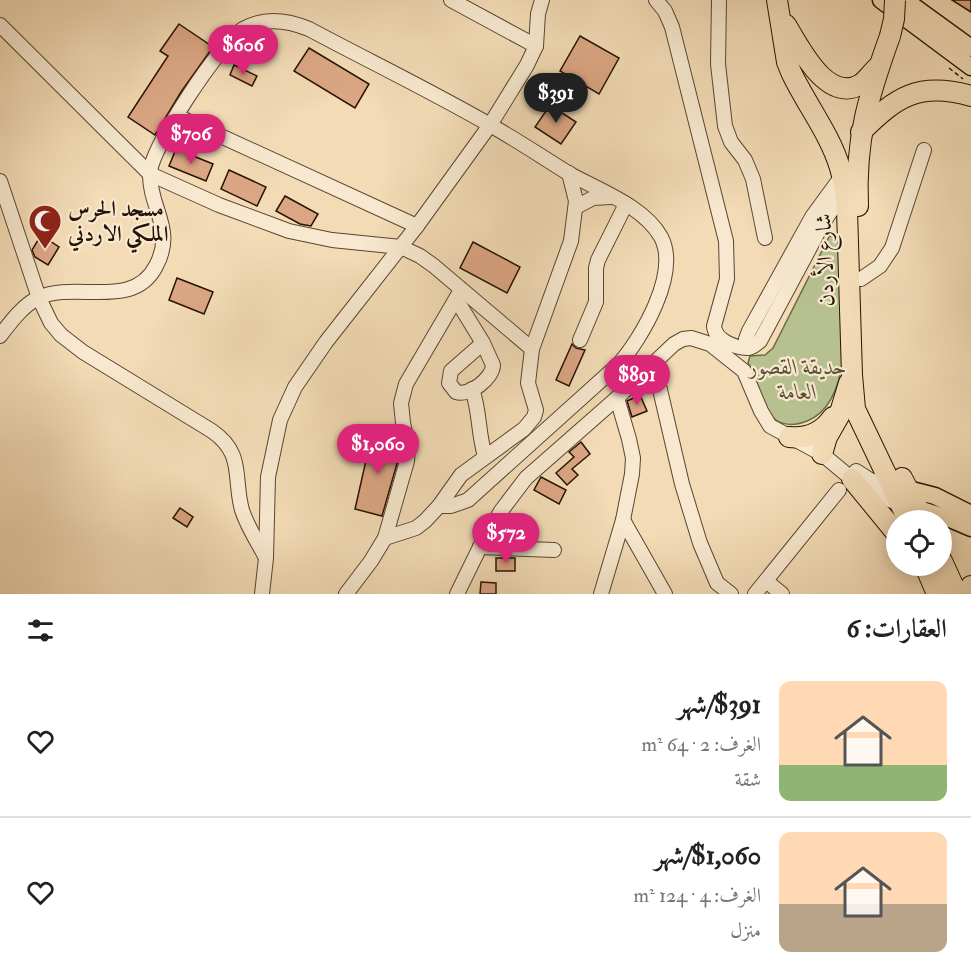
<!DOCTYPE html>
<html lang="ar">
<meta charset="utf-8">
<style>
:root{--surface:#fff;--page:#f6f6f6;--text:#222;--muted:#767676;--line:#e0e0e0;--accent:#db2777}
body{margin:0;font-family:"IM FELL Double Pica",Amiri,serif;background:var(--page);color:var(--text);direction:rtl;height:100vh;display:flex;flex-direction:column;font-size:22px;white-space:nowrap}
*{box-sizing:border-box;margin:0}
p{font-size:20px;color:var(--muted)}
.icon{flex:none;width:33px;height:33px;fill:none;stroke:currentColor;stroke-width:2;stroke-linecap:round;stroke-linejoin:round}
.map{position:relative;height:594px;overflow:hidden;direction:ltr}
.sheet{display:flex;flex-direction:column;background:var(--surface);flex:1}
.sheet>*{flex:none}
.buttons{position:absolute;left:886px;top:510px;display:grid;gap:12px}
.buttons a{display:grid;place-items:center;width:66px;height:66px;border-radius:50%;background:var(--surface);box-shadow:0 3px 15px #0003;font-size:30px}
.price{position:absolute;translate:-50% -51px;padding:0 14px;border-radius:21px;background:var(--accent);color:#fff;font-size:20px;line-height:39px;filter:drop-shadow(0 2px 3px #0008)}
.price::after{content:'';position:absolute;left:50%;top:36px;width:18px;height:14px;margin-left:-9px;background:inherit;clip-path:polygon(0 0,100% 0,50% 100%)}
.price.current{background:#222;color:#fff}
ul{padding:0;list-style:none}
li{display:flex;align-items:center;gap:18px;height:150px;padding:0 24px}
li+li{border-top:2px solid var(--line)}
li span{display:grid;place-items:center;flex:none;width:168px;height:120px;border-radius:12px;color:#555}
li>.icon{margin-inline-start:auto}
span .icon{width:72px;height:72px;fill:#fffc;stroke-width:1}
li b{font-size:26px}
h2{display:flex;justify-content:space-between;align-items:center;height:72px;padding:0 24px;font-size:26px}
.map>svg:first-child{display:block}
.green{fill:#b7c190;stroke:#6e6a4a;stroke-width:1.5}
.building{fill:#dba683;stroke:#261305;stroke-width:1.5}
.lines{fill:none;stroke-linecap:round;stroke-linejoin:round}
.minor-casing{stroke:#594531;stroke-width:16}
.major-casing{stroke:#261305;stroke-width:19}
.highway-casing{stroke:#261305;stroke-width:22}
.path{stroke:#261305;stroke-width:1.5;stroke-dasharray:4.5 3;stroke-linecap:butt}
.minor{stroke:#f7e8cf;stroke-width:14}
.major{stroke:#f2dbb5;stroke-width:16}
.highway{stroke:#f2dbb5;stroke-width:20}
.highway-bridge-casing{stroke:#261305;stroke-width:22;stroke-linecap:butt}
.highway-bridge{stroke:#f2dbb5;stroke-width:20}
.labels{text-anchor:middle;stroke-width:4.5;stroke-linejoin:round;paint-order:stroke}
.poi-label{font-size:22px;font-weight:bold;fill:#261305;stroke:#f7e8cf;text-anchor:start}
.street-label{font-size:22px;fill:#261305;stroke:#f7e8cf}
.park-label{font-size:22px;font-style:italic;fill:#595036;stroke:#f7e8cf}
</style>
<div class="map">
<svg width="971" height="594" viewBox="0 0 971 594">
<rect width="100%" height="100%" fill="#f2dbb5"/>
<filter id="stains"><feTurbulence type="fractalNoise" baseFrequency=".00333" numOctaves="4"/><feColorMatrix values="0 0 0 0 .2 0 0 0 0 .09 0 0 0 0 .02 0 0 0 .5 -.17"/></filter>
<radialGradient id="worn" r=".72"><stop offset=".6" stop-color="#630" stop-opacity="0"/><stop offset="1" stop-color="#630" stop-opacity=".3"/></radialGradient>
<path class="green" d="M830,235L840,240C842,286 861,400 807,421C797,425 785,426 776,420C763,411 757,377 748,363L750,356L765,355L773,348Z"/>
<g class="building">
<path d="M952,0H971V12Z"/>
<path d="M179,24L213,47L181,92L155,135L128,117L168,56L160,51Z"/>
<path d="M580,36L619,58L599,94L560,71Z"/>
<path d="M309,48L369,84L355,108L294,71Z"/>
<path d="M234,65L257,76L252,86L230,75Z"/>
<path d="M550,105L576,122L561,144L535,127Z"/>
<path d="M176,149L213,164L206,181L169,166Z"/>
<path d="M229,170L266,187L257,206L221,189Z"/>
<path d="M285,196L318,214L311,226L300,224L276,211Z"/>
<path d="M41,235L59,247L48,265L35,257L32,250Z"/>
<path d="M473,242L520,267L507,293L460,268Z"/>
<path d="M177,278L213,292L204,314L169,300Z"/>
<path d="M572,344L576,348L585,350L569,386L556,380Z"/>
<path d="M640,395L647,411L632,417L627,401Z"/>
<path d="M372,434L397,440L399,448L398,460L382,516L355,509Z"/>
<path d="M581,442L590,454L572,469L578,475L567,485L556,473L574,457L569,452Z"/>
<path d="M541,477L566,490L559,504L534,490Z"/>
<path d="M180,508L193,517L187,527L173,518Z"/>
<rect x="496" y="558" width="19" height="13"/>
<path d="M481,582L496,583V594H480Z"/>
</g>
<g class="lines">
<g class="minor-casing">
<g id="minor">
<path d="M451,0L536,46"/>
<path d="M656,0L665,11L672,27L726,241L727,279L714,326C715,340 734,348 748,348C753,348 756,344 760,341L823,223L845,190"/>
<path d="M719,0L718,64L725,126L731,142L745,160L753,179L765,238"/>
<path d="M0,25L150,174L219,205L289,231L332,240L401,247L420,256L434,266L532,349"/>
<path d="M177,116L417,226"/>
<path d="M0,181L39,298L51,323L61,335L83,352L212,431C245,454 233,478 242,510C247,526 257,541 265,556"/>
<path d="M576,207L593,198L611,197"/>
<path d="M861,279L880,266L892,248L924,150"/>
<path d="M456,299L483,343L493,365C493,378 469,397 456,392L449,383L451,371L483,343"/>
<path d="M0,336C10,323 22,306 38,298C75,280 133,311 156,266C176,229 149,208 150,173C151,147 220,43 243,29C264,17 287,20 309,29C369,61 431,91 490,125C517,140 542,157 568,173C598,190 644,206 661,237C680,273 642,338 618,365L468,500L451,506H439"/>
<path d="M580,340L596,302V268L598,260L626,204"/>
<path d="M748,348L746,339L749,331L812,217L842,176"/>
<path d="M654,364L682,484L700,543L717,583L731,594"/>
<path d="M472,389C480,411 478,434 485,456"/>
<path d="M856,471L870,480L893,486"/>
<path d="M623,520L665,594"/>
<path d="M385,538L416,528L425,521L439,506L461,475L524,429L534,417L536,410L528,383L532,349L571,241L576,201L569,173"/>
<path d="M480,547L554,550"/>
<path d="M766,581L782,594"/>
<path d="M262,594L266,558L268,477L280,420L295,387L326,342L417,226L490,125L527,65L536,46L538,14L542,0"/>
<path d="M346,594L371,561L385,538L407,461L408,447L403,423L401,403L406,384L461,290"/>
<path d="M457,594L480,547L501,511L526,478L617,398L674,344L683,339L691,338L710,344L744,371L761,411L770,426L822,454L852,479L873,493L902,505"/>
<path d="M601,594L623,520L632,474L633,458L629,439L617,398"/>
<path d="M755,594L839,490"/>
</g>
</g>
<g class="major-casing">
<g id="major">
<path d="M881,0L971,67"/>
<path d="M905,0L971,48"/>
<path d="M900,487L935,496L971,514"/>
<path d="M910,506L950,519L971,528"/>
</g>
</g>
<g class="highway-casing">
<g id="highway">
<path d="M777,0L787,62L791,72C806,104 830,134 840,168C844,181 846,196 847,210L852,375L855,409L908,520"/>
<path d="M786,25C799,46 827,105 861,84C867,80 872,72 878,67"/>
<path d="M861,132C896,97 919,81 971,96"/>
<path d="M858,206C855,140 868,97 890,36"/>
<path d="M789,437C807,439 822,433 833,417"/>
<path d="M822,454L827,437L839,416L849,383"/>
<path d="M902,478L924,520"/>
<path d="M852,479L897,534"/>
<path d="M942,561L957,594"/>
<path d="M925,566L937,594"/>
<path d="M970,594L971,586"/>
</g>
</g>
<path class="path" d="M949,68L963,79"/>
<use href="#minor" class="minor"/>
<use href="#major" class="major"/>
<use href="#highway" class="highway"/>
<g class="highway-bridge-casing">
<path id="highway-bridge" d="M890,36L894,19L895,0"/>
</g>
<use href="#highway-bridge" class="highway-bridge"/>
</g>
<defs>
<g id="mosque-pin" transform="scale(1.725)"><path d="M0 17L-7.5 6A9.5 9.5 0 1 1 7.5 6Z" fill="#8f2418" stroke="#f7e8cf"/><path d="M3.5-4.9A6 6 0 1 0 3.5 4.9A5 5 0 1 1 3.5-4.9Z" fill="#fff"/></g>
</defs>
<g fill-rule="evenodd">
<use href="#mosque-pin" x="45" y="221"/>
</g>
<g class="labels">
<g class="poi-label">
<text x="68" y="216">مسجد الحرس<tspan x="68" dy="25">الملكي الاردني</tspan></text>
</g>
<g class="street-label">
<text transform="translate(824 260) rotate(-92)" y="8">شارع الأردن</text>
</g>
<g class="park-label">
<text x="798" y="374">حديقة القصور<tspan x="798" dy="25">العامة</tspan></text>
</g>
</g>
<rect width="100%" height="100%" filter="url(#stains)"/>
<rect width="100%" height="100%" fill="url(#worn)"/>
</svg>
<div class="buttons">
<a><svg class="icon" aria-label="locate" viewBox="0 0 24 24"><circle cx="12" cy="12" r="6"/><path d="M12 2v4M12 18v4M2 12h4M18 12h4"/></svg></a>
</div>
<b class="price" style="left:243px;top:76px">$606</b>
<b class="price current" style="left:556px;top:124px">$391</b>
<b class="price" style="left:191px;top:165px">$706</b>
<b class="price" style="left:637px;top:406px">$891</b>
<b class="price" style="left:378px;top:475px">$1,060</b>
<b class="price" style="left:506px;top:564px">$572</b>
</div>
<section class="sheet">
<h2>العقارات: 6<svg class="icon" aria-label="filters" viewBox="0 0 24 24"><path d="M4 7h16M4 17h16"/><circle cx="9" cy="7" r="2"/><circle cx="15" cy="17" r="2"/></svg></h2>
<ul>
<li><span style="background:linear-gradient(#ffd9b3 70%,#8fb573 0)"><svg class="icon" aria-label="home" viewBox="0 0 24 24"><path d="M3 11l9-7 9 7M6 9v11h12V9"/></svg></span><div><b>$391/شهر</b><p>الغرف: 2 · 64 m²</p><p>شقة</p></div><svg class="icon" aria-label="heart" viewBox="0 0 24 24"><path d="M12 20l-8-8c-3-5 5-10 8-4 3-6 11-1 8 4z"/></svg></li>
<li><span style="background:linear-gradient(#ffd9b3 60%,#b9a48a 0)"><svg class="icon" aria-label="home" viewBox="0 0 24 24"><path d="M3 11l9-7 9 7M6 9v11h12V9"/></svg></span><div><b>$1,060/شهر</b><p>الغرف: 4 · 124 m²</p><p>منزل</p></div><svg class="icon" aria-label="heart" viewBox="0 0 24 24"><path d="M12 20l-8-8c-3-5 5-10 8-4 3-6 11-1 8 4z"/></svg></li>
</ul>
</section>
